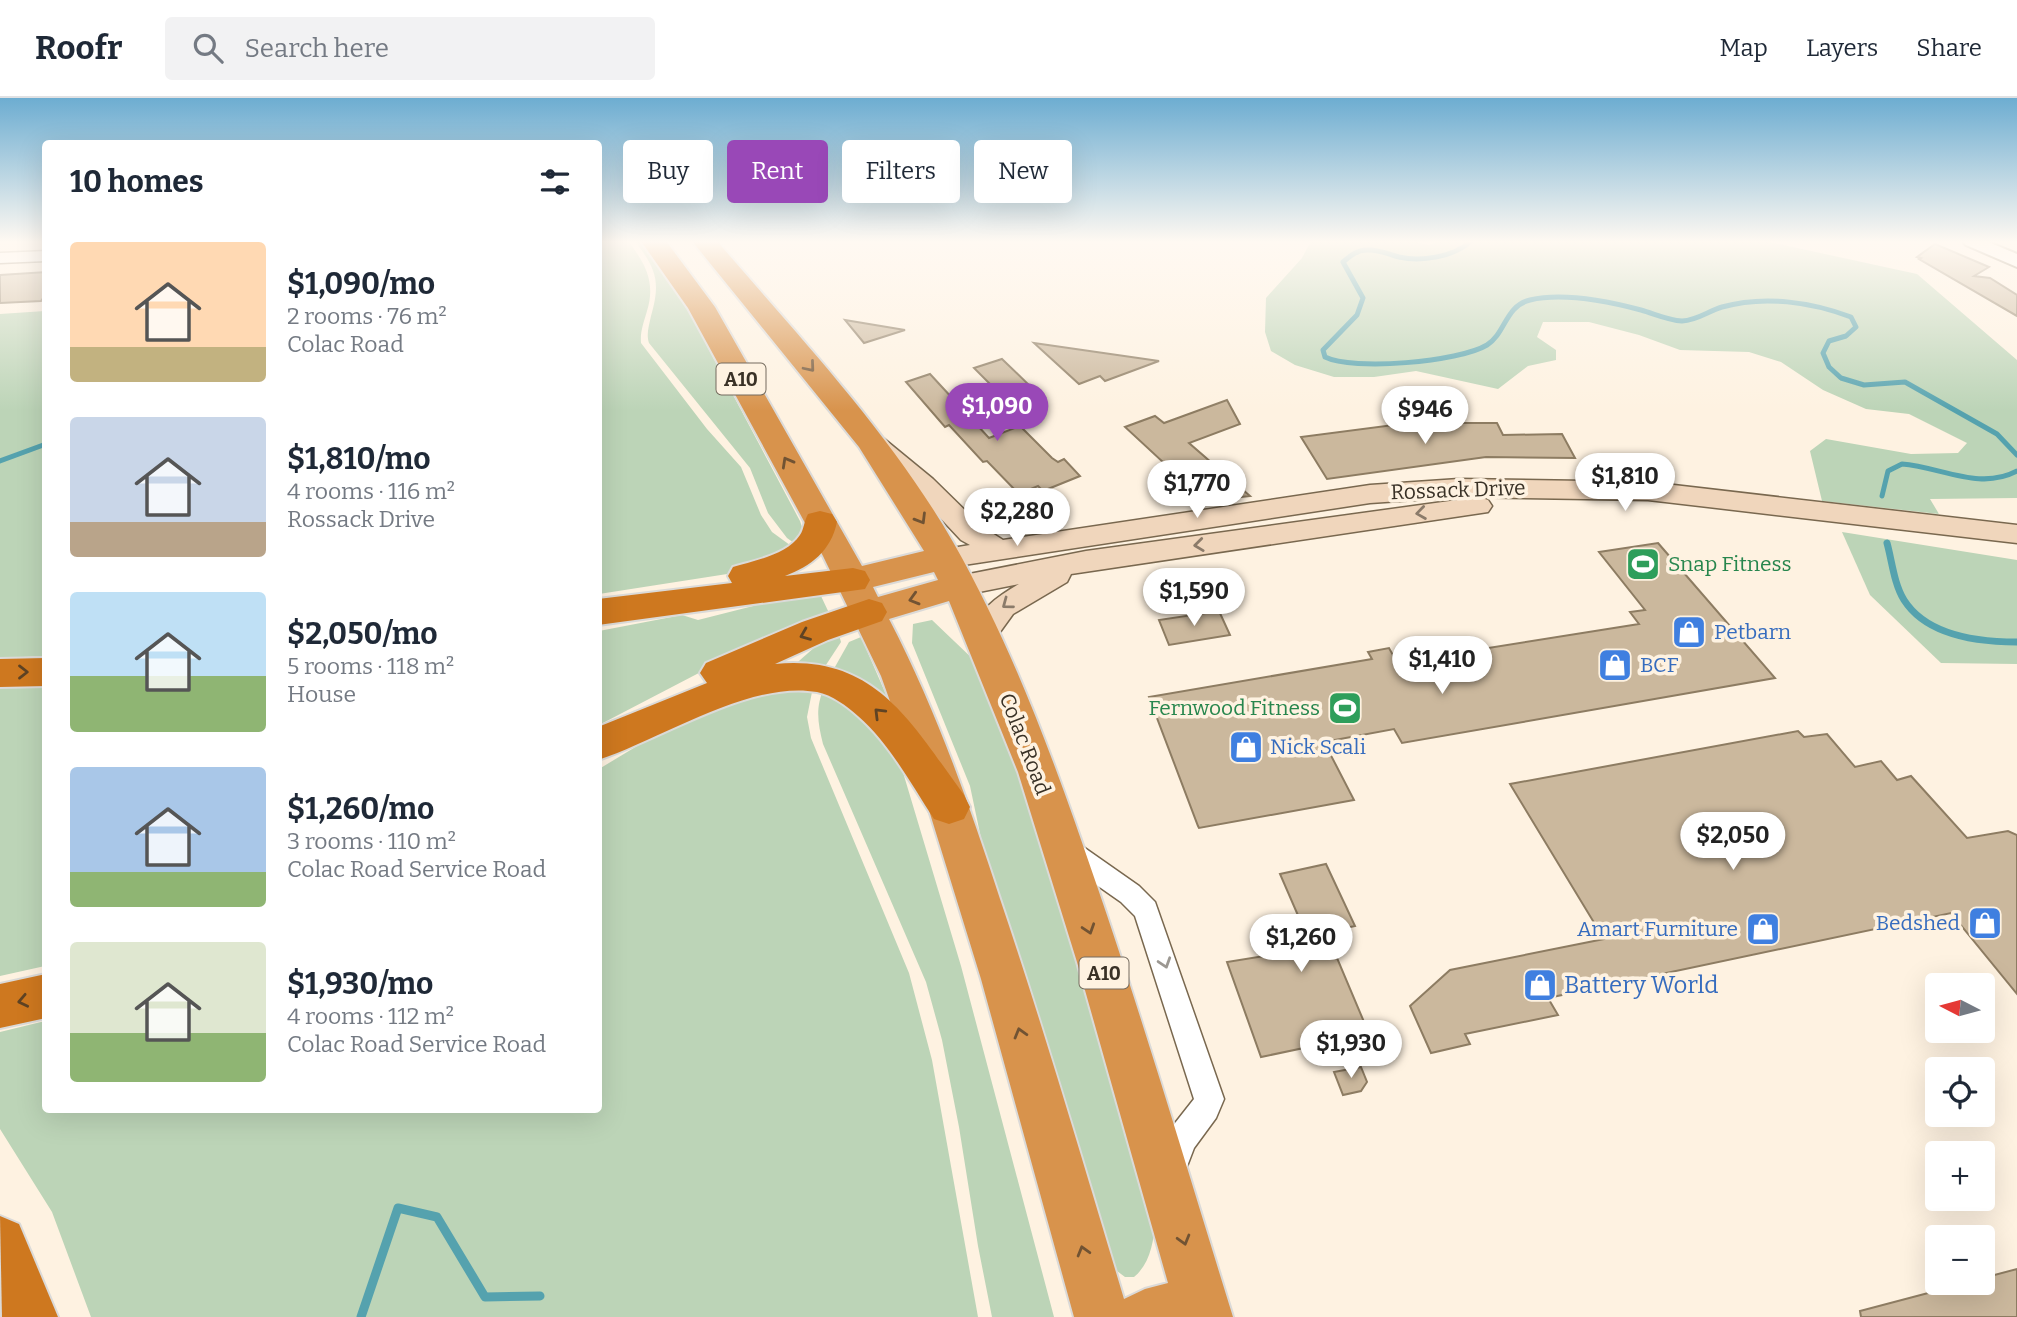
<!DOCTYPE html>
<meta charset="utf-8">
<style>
:root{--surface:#fff;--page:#f2f2f3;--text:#1f2937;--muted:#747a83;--line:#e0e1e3;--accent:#9948b7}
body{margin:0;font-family:Bitter,serif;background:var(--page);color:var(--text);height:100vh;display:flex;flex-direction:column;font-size:26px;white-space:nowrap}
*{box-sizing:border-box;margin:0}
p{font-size:23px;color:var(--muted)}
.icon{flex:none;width:38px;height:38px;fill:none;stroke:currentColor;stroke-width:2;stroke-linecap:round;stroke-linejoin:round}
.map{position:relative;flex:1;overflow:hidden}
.panel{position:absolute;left:42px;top:42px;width:560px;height:973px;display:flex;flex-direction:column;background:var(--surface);border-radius:7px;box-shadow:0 7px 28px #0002}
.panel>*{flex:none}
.banner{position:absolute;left:623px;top:42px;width:665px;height:63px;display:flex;gap:14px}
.needle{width:46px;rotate:276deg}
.controls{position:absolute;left:1925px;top:875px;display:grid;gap:14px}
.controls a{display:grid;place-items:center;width:70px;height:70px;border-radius:7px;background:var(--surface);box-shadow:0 7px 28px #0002;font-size:35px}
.price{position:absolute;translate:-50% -60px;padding:0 16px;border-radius:24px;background:#fff;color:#222;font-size:23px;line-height:46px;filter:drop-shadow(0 2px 4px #0008)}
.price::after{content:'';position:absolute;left:50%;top:42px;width:21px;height:16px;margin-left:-10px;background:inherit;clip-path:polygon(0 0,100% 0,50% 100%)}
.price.on{background:var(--accent);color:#fff}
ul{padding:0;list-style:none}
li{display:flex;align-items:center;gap:21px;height:175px;padding:0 28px}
li span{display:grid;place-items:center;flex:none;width:196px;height:140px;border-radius:7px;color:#555}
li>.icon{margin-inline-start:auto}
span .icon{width:84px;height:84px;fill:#fffc;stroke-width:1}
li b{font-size:30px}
h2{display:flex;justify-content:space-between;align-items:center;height:84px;padding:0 28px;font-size:30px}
.chip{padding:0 24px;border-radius:7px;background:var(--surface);box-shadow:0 7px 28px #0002;font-size:24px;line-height:63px}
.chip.on{background:var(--accent);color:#fff}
header{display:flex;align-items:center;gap:42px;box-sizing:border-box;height:98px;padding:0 35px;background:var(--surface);border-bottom:2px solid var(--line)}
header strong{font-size:33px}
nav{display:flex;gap:38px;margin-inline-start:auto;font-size:24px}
.search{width:490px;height:63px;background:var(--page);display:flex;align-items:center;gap:18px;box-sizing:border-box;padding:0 24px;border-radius:7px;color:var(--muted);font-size:26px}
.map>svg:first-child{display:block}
.green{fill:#bcd4b7}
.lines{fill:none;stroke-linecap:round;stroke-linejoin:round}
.stream-far2{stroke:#55a2ae;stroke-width:5}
.stream-far1{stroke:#55a2ae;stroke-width:7}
.stream{stroke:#55a2ae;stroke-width:9}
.building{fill:#cbb89d;stroke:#8d7c62;stroke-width:2}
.minor-casing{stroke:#79684f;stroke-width:3}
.tertiary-casing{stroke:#79684f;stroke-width:4}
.secondary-casing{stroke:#79684f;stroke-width:3}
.trunk-casing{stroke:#dbdad8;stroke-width:4}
.motorway-casing{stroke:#dbdad8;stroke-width:4}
.minor{fill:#fff;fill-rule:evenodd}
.tertiary{fill:#fff;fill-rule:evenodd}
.secondary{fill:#f0d6bc;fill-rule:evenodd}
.trunk{fill:#d8934c;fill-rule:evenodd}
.motorway{fill:#ce781f;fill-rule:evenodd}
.oneway{stroke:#715333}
.oneway2{stroke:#8b7b6a}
.oneway3{stroke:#5e4324}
.oneway4{stroke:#9c9892}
.labels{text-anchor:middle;stroke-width:7;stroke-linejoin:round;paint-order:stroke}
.shield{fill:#fef2e1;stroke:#746b5e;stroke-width:2}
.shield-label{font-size:19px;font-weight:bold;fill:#393126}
.street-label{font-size:21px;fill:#393126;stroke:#fef2e1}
.leisure-label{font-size:21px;fill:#27864d;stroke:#fef2e1;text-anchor:start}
.shop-label{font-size:21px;fill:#366cbe;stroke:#fef2e1;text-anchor:start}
.near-shop-label{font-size:24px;fill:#366cbe;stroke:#fef2e1;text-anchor:start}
</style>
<header>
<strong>Roofr</strong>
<div class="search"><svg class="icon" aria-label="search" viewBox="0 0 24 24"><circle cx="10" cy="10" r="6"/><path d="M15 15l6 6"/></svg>Search here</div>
<nav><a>Map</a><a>Layers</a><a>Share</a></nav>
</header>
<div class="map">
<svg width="2017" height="1219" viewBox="0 0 2017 1219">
<rect width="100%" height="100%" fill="#fef2e1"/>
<g class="green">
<path d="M601,143H628C645,165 656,184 647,213C644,224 640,233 641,245L707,331L741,369L761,417L772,434L794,450L740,474L599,496V150Z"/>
<path d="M635,143H642L690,216L800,423L803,432L794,445L787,440L768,415L750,370L649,245C646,236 649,228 651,218C661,183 656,171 635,143Z"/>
<path d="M1311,143H1414L1429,147L1439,143H1765L1917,176L2017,262V400L1930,401L1939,416L1822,403L1810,353L1826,341L1911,356L1958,355L1967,345L1909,316L1866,311L1823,292L1781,264L1749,254L1680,252L1639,237L1589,224H1543L1537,239L1556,252V262L1528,268L1498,291L1416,273L1374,279H1334L1295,267L1271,253L1265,234L1266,200L1302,160Z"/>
<path d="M45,213V558L0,560V216Z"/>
<path d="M1842,434L2017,462V566L1941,565L1870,497Z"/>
<path d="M821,498L829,515L743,552L599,627V533L682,517L698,522L777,502Z"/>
<path d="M932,522L976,564L1015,656L1156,1123C1153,1143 1151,1165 1134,1179H1125L1109,1167L986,764L970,688L912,545L913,526Z"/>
<path d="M839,537L841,544L822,573L791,570L824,541Z"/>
<path d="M861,539L888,601V603L831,576L849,544Z"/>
<path d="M0,585L46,586L45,868L0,878Z"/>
<path d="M813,589L807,619L811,640L909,875L932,962L978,1219H91L52,1114L0,1031V934L45,923L46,1012H598L599,671L652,639L743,594Z"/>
<path d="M824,590L855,604L899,661L961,868L1054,1219H992L978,1148L959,1029L942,942L926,884L823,646C818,626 815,610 824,590Z"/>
</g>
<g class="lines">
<g class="stream-far2">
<path d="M1471,143C1454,159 1421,164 1399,159C1388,156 1378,151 1367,152C1357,152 1350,158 1343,164L1363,200L1357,217L1323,252L1325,259C1353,273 1459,264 1487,247C1506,235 1505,208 1530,202C1564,194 1607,203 1641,212C1655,216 1668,222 1682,223C1698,222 1708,213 1722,209C1764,197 1811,204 1851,219L1856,229L1846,238L1829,243L1823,255L1829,269L1841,280L1864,287L1905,284L1997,336L2017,357"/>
<path d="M0,363L46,346"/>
<path d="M1882,398L1888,373L1902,366C1941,369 1980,393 2017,373"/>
</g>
<path class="stream-far1" d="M1887,445C1892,463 1894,486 1904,502C1927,538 1978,544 2017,544"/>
<path class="stream" d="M361,1219L398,1110L437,1119L485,1199L540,1198"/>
</g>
<g class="building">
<path d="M1935,146L1989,169L1974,178L1990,180L2017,197V218L1919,161L1921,160L1917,159Z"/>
<path d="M46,174V196L41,203L0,205V177Z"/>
<path d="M845,222L905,232L864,245Z"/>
<path d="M1034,245L1159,263L1105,283L1100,278L1079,286Z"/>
<path d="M1002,261L1029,287L1001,297L974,270Z"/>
<path d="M930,276L989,340L1020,328L1052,360L1058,364L1064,361L1080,378L1043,393L1038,388L1019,396L987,363L983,364L949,327L945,329L906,284Z"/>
<path d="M1227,302L1240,326L1189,345L1250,398L1205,403L1125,329L1155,318L1164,325Z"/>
<path d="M1455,319L1460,325H1497L1503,337L1562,336L1575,360L1486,359L1327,381L1301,339Z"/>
<path d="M1658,445L1775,580L1402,645L1394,631L1324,644L1354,702L1199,730L1198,728L1149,599L1372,561L1368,554L1389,550L1394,559L1429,553L1432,559L1639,526L1630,514L1645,512L1599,454Z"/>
<path d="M1219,513L1230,537L1169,547L1159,522Z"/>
<path d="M1798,633L1804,639L1827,636L1855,669L1881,663L1897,682L1911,678L1967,740L2008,733L2017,737V896L1951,815L1548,900L1558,917L1465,936L1470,946L1431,955L1410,908L1450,872L1604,841L1510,686Z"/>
<path d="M1326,766L1355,828L1326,834L1367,931L1316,941L1318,947L1261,959L1227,864L1289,854L1288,849L1310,845L1280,776Z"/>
<path d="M1361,969L1367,984L1361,993L1343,997L1334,974Z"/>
<path d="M2017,1171V1219H1861L1860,1213L1966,1185H1983V1180Z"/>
</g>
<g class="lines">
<g class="minor-casing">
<g id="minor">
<path d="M46,153V163L0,165V155Z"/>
<path d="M1070,743L1079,746L1139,788L1155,804L1224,1001L1216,1020L1194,1050L1181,1084L1170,1088L1159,1084L1155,1073L1172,1029L1194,1001L1135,818L1121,804L1061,762L1057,754L1061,746Z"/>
</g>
</g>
<g class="tertiary-casing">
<path id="tertiary" d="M1963,143H1986L2017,156V169L1966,147Z"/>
</g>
<g class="secondary-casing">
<g id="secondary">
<path d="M874,338L883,340L933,381L981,428L1003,442L1370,387L1459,381L1648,384L2017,427V445L1648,402L1459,399L1370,405L944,470L934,467L930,460L934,453L970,447L961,442L915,393L865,352L861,346L865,340Z"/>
<path d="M1479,399L1488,402L1492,408L1488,414L1071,476L1067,484L1013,516L992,545L981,548L970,545L966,537C979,513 996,499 1019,486L959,498L949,495L945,488L949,481L959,478L1086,453Z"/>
</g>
</g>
<g class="trunk-casing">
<path id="trunk" d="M641,143H666L715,209L862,468L924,453L859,349L692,143H717C799,239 889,333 953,444C1014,551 1056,668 1096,785C1145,928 1188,1074 1233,1219H1074L981,881L928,709L881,578L823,458L688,210ZM934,474L938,482L878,499L873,489ZM949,503L1018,674L1077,864L1168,1185L1145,1191L1124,1201C1084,1068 1045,934 1000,801C969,706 936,611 889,521Z"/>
</g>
<g class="motorway-casing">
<g id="motorway">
<path d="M820,413L832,416L837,424C831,453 811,468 785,478L853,470L865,473L870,482L865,491L598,527V501L732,485L728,478L733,469C753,463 787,457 800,437C804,431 804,423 808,416Z"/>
<path d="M869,501L882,505L887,514L882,523L828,542L775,566C876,556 912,626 964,697L970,709L964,721L949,726L934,721C911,686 890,646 858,618C847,608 832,597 817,594C750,582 662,641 598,662V629L707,585L700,575L706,565L802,524Z"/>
<path d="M46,560V588L0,589V561Z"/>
<path d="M46,876V920L0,930V886Z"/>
<path d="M0,1118L19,1126L58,1219H2Z"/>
</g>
</g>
<use href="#minor" class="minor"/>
<use href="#tertiary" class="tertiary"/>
<use href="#secondary" class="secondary"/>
<use href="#trunk" class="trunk"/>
<use href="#motorway" class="motorway"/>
</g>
<defs><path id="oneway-chevron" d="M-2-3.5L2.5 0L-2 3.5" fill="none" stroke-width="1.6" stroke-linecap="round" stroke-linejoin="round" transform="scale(1.75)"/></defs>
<g class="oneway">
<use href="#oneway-chevron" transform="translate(810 269) rotate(50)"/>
<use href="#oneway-chevron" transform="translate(787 364) rotate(-119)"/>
<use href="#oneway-chevron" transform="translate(921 421) rotate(59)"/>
<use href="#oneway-chevron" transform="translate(914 501) rotate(164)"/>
<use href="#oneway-chevron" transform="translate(1089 831) rotate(72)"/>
<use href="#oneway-chevron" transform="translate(1020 935) rotate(-106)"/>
<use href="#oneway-chevron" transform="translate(1184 1142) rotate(74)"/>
<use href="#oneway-chevron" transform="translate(1083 1153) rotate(-106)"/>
</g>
<g class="oneway2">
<use href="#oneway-chevron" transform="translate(1421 415) rotate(172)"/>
<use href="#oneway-chevron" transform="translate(1199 447) rotate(173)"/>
<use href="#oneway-chevron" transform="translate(1007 506) rotate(143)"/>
</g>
<g class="oneway3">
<use href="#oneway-chevron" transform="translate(805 537) rotate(158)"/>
<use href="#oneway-chevron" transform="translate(23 574)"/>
<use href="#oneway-chevron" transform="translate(879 615) rotate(-135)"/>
<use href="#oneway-chevron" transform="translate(23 903) rotate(168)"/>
</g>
<use class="oneway4" href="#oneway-chevron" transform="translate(1165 865) rotate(72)"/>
<linearGradient id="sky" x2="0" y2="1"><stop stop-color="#6dadd1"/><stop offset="0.46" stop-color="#fff9f2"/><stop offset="1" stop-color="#fff9f2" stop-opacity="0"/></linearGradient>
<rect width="2017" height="313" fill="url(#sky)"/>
<defs>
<g id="stadium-square" transform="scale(1.75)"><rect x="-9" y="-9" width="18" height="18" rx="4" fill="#2e9e5b" stroke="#fef2e1"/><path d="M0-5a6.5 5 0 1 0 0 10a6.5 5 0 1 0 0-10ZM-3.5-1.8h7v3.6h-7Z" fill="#fff"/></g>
<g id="shop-square" transform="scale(1.75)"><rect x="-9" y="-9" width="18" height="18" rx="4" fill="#3f7fe0" stroke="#fef2e1"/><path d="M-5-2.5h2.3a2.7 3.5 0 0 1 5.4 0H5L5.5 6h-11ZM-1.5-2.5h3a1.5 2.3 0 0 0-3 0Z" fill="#fff"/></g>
</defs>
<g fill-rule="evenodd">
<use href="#stadium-square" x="1643" y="466"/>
<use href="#shop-square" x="1689" y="534"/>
<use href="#shop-square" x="1615" y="567"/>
<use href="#stadium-square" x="1345" y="610"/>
<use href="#shop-square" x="1246" y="649"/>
<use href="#shop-square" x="1985" y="825"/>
<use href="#shop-square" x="1763" y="831"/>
<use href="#shop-square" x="1540" y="887"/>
</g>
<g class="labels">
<g class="shield">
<rect x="716.5" y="265.5" width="49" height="31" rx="5"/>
<rect x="1079.5" y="859.5" width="49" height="31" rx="5"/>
</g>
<g class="shield-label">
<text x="741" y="288">A10</text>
<text x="1104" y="882">A10</text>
</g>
<g class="street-label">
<text transform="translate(1458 392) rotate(-2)" y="7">Rossack Drive</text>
<text transform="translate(1025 646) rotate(69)" y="7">Colac Road</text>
</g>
<g class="leisure-label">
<text x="1668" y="473">Snap Fitness</text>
<text x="1320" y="617" text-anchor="end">Fernwood Fitness</text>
</g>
<g class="shop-label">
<text x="1714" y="541">Petbarn</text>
<text x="1640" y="574">BCF</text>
<text x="1270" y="656">Nick Scali</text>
<text x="1960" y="832" text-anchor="end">Bedshed</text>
<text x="1738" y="838" text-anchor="end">Amart Furniture</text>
</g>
<g class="near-shop-label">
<text x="1564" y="895">Battery World</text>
</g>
</g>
</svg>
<div class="controls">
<a><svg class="needle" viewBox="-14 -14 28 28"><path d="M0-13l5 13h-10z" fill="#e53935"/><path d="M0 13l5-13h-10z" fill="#747a83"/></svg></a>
<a><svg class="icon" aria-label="locate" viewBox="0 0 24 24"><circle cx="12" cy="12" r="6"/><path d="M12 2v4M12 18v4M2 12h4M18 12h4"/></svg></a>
<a>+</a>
<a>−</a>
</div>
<b class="price on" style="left:997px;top:345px">$1,090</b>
<b class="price" style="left:1425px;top:348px">$946</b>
<b class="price" style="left:1625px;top:415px">$1,810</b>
<b class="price" style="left:1197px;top:422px">$1,770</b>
<b class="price" style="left:1017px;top:450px">$2,280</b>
<b class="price" style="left:1194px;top:530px">$1,590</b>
<b class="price" style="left:1442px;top:598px">$1,410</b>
<b class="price" style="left:1733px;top:774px">$2,050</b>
<b class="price" style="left:1301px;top:876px">$1,260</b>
<b class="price" style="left:1351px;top:982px">$1,930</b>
<div class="banner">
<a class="chip">Buy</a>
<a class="chip on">Rent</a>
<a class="chip">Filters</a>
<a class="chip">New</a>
</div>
<section class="panel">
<h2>10 homes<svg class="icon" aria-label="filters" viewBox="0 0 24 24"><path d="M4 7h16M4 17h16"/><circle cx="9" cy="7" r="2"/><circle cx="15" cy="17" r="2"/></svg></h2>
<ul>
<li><span style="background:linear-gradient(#ffd9b3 75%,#c2b280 0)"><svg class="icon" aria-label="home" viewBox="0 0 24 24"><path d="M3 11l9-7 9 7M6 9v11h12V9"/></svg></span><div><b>$1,090/mo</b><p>2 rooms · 76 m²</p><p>Colac Road</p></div></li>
<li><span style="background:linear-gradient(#c9d6e8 75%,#b9a48a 0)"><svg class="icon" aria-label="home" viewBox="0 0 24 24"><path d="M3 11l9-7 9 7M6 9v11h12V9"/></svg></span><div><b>$1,810/mo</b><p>4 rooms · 116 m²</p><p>Rossack Drive</p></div></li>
<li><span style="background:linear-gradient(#bfe0f5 60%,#8fb573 0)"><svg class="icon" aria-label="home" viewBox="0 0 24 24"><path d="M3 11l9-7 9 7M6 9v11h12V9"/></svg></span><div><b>$2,050/mo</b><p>5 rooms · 118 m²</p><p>House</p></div></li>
<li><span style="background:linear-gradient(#a9c7e8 75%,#8fb573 0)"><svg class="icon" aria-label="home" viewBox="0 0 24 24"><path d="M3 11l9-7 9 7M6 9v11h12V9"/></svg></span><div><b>$1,260/mo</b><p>3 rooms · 110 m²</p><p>Colac Road Service Road</p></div></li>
<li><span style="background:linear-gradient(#dfe7d0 65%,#8fb573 0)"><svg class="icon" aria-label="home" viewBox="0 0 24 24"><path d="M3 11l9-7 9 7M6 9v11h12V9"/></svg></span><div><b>$1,930/mo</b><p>4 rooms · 112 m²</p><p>Colac Road Service Road</p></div></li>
</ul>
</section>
</div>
